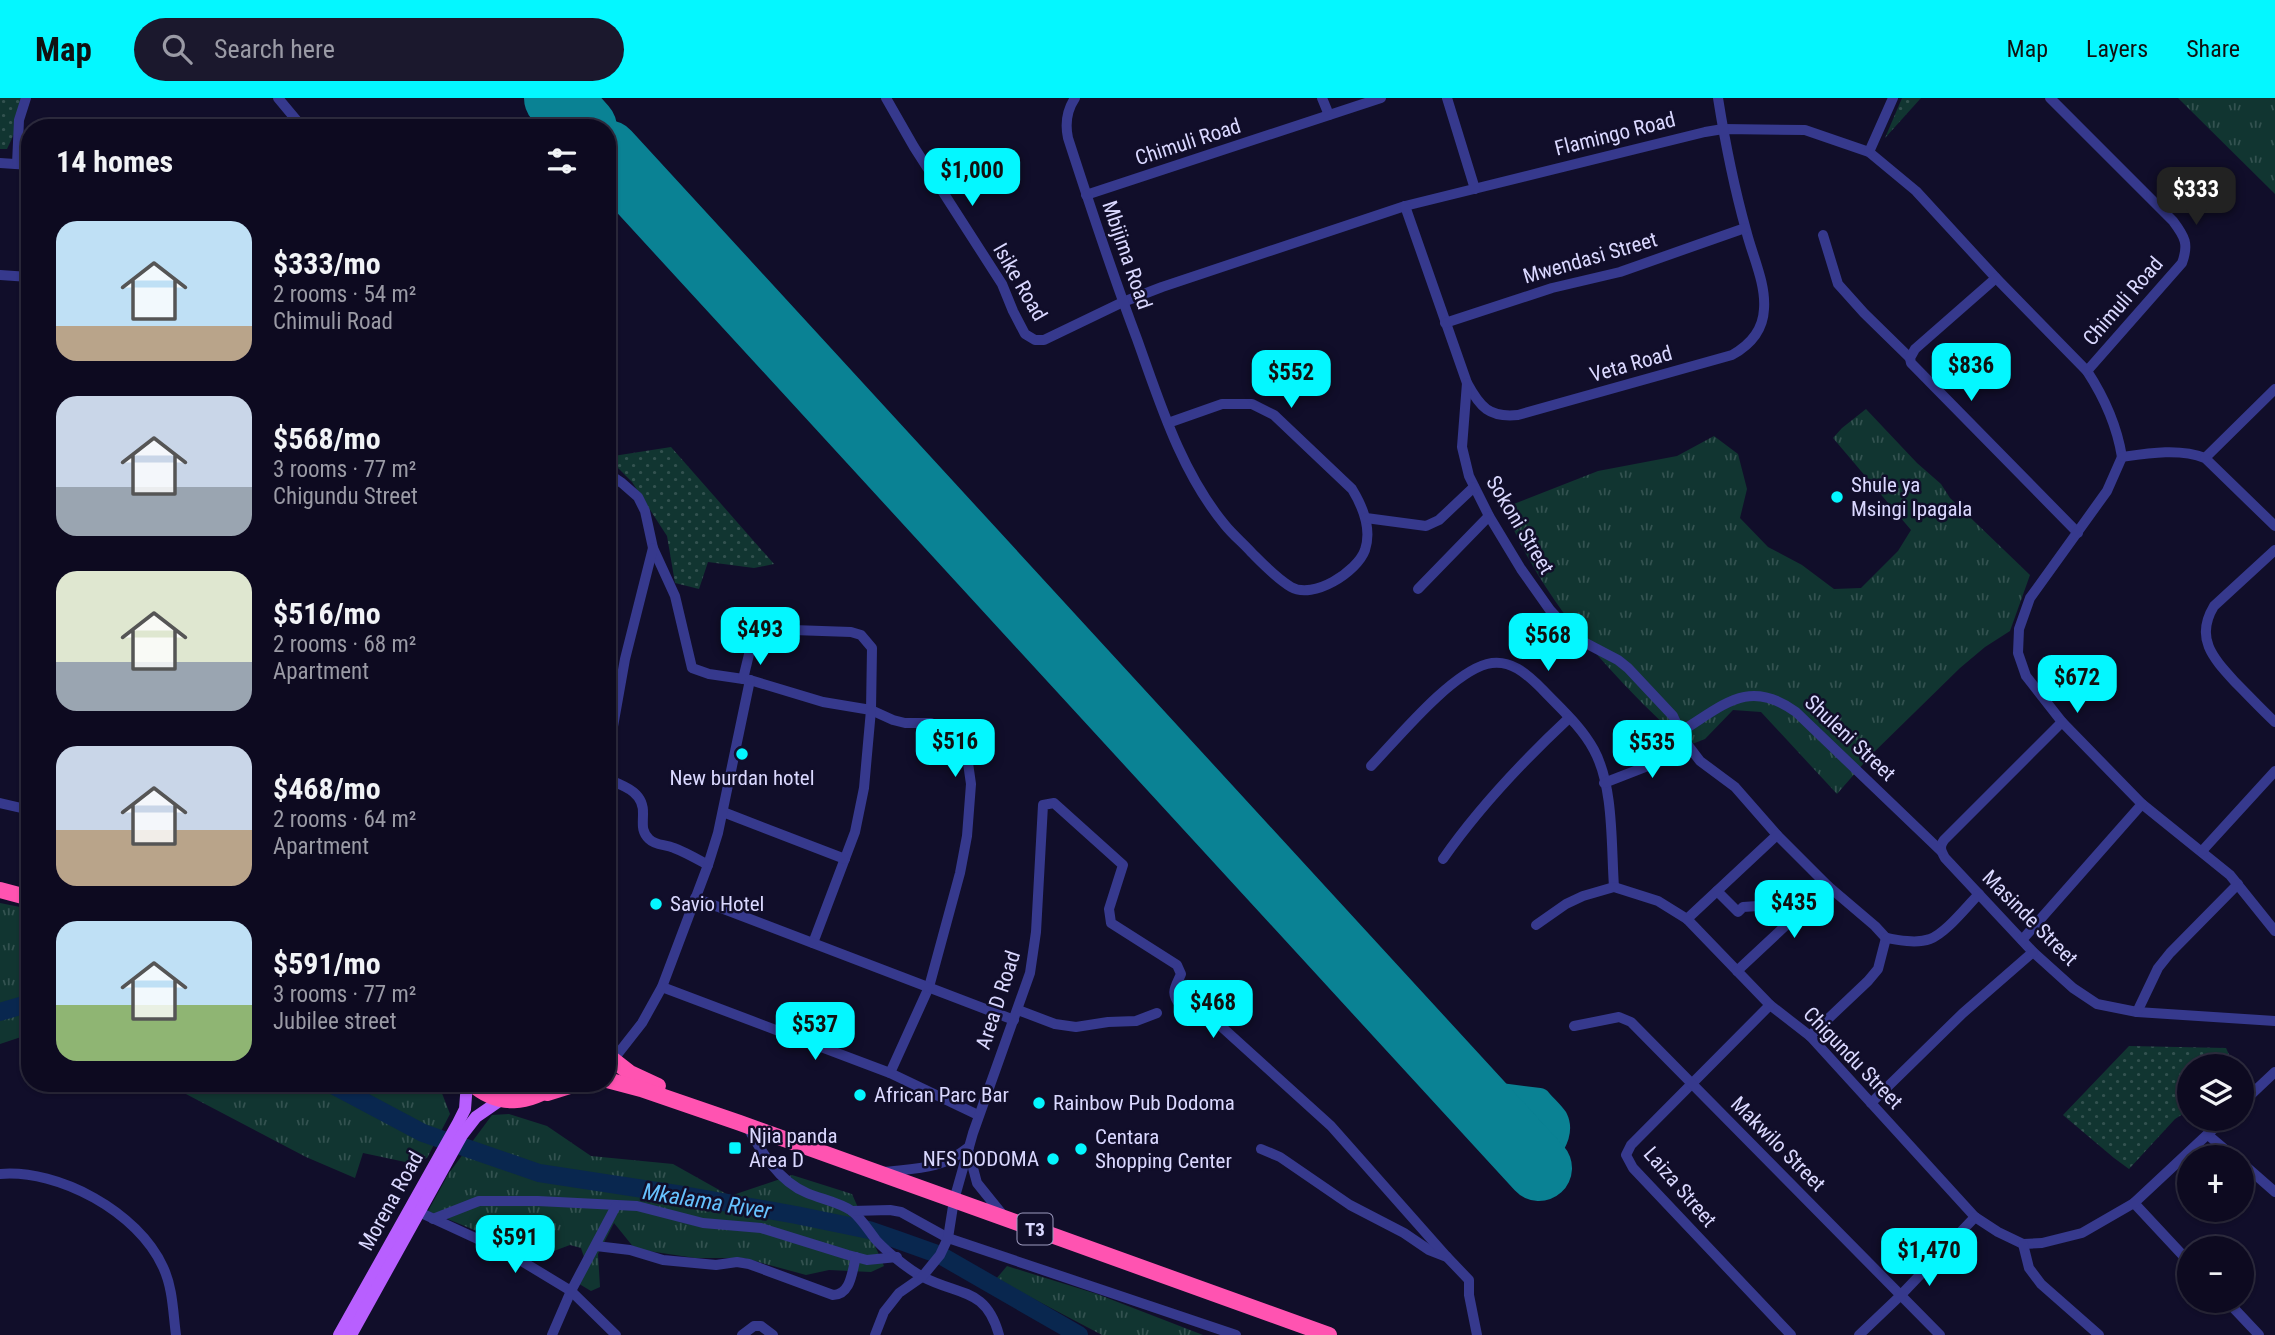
<!DOCTYPE html>
<meta charset="utf-8">
<style>
:root{--surface:#0d0a20;--page:#1b182d;--text:#f1f3f6;--muted:#9a9aa5;--line:#2d2b3e;--accent:#04f7ff}
body{margin:0;font-family:"Roboto Condensed",sans-serif;background:var(--page);color:var(--text);height:100vh;display:flex;flex-direction:column;font-size:26px;white-space:nowrap}
*{box-sizing:border-box;margin:0}
p{font-size:23px;color:var(--muted)}
.icon{flex:none;width:38px;height:38px;fill:none;stroke:currentColor;stroke-width:2;stroke-linecap:round;stroke-linejoin:round}
.map{position:relative;flex:1;overflow:hidden}
.drawer{position:absolute;left:21px;top:21px;width:595px;height:973px;display:flex;flex-direction:column;background:var(--surface);border-radius:28px;box-shadow:0 2px 5px #0004,0 0 0 2px var(--line)}
.drawer>*{flex:none}
.fabs{position:absolute;left:2177px;top:956px;display:grid;gap:14px}
.fabs a{display:grid;place-items:center;width:77px;height:77px;border-radius:50%;background:var(--surface);box-shadow:0 2px 5px #0004,0 0 0 2px var(--line);font-size:35px}
.price{position:absolute;translate:-50% -60px;padding:0 16px;border-radius:14px;background:var(--accent);color:#111;font-size:23px;line-height:46px;filter:drop-shadow(0 2px 4px #0008)}
.price::after{content:'';position:absolute;left:50%;top:42px;width:21px;height:16px;margin-left:-10px;background:inherit;clip-path:polygon(0 0,100% 0,50% 100%)}
.price.on{background:#222;color:#fff}
ul{padding:0;list-style:none}
li{display:flex;align-items:center;gap:21px;height:175px;padding:0 35px}
li span{display:grid;place-items:center;flex:none;width:196px;height:140px;border-radius:21px;color:#555}
li>.icon{margin-inline-start:auto}
span .icon{width:84px;height:84px;fill:#fffc;stroke-width:1}
li b{font-size:30px}
h2{display:flex;justify-content:space-between;align-items:center;height:84px;padding:0 35px;font-size:30px}
header{display:flex;align-items:center;gap:42px;box-sizing:border-box;height:98px;padding:0 35px;background:var(--accent);color:#111}
header strong{font-size:33px}
nav{display:flex;gap:38px;margin-inline-start:auto;font-size:24px}
.search{width:490px;height:63px;background:var(--page);display:flex;align-items:center;gap:18px;box-sizing:border-box;padding:0 24px;border-radius:38px;color:var(--muted);font-size:26px}
.map>svg:first-child{display:block}
.grass{fill:url(#grass-tufts)}
.park{fill:url(#park-dots)}
.lines{fill:none;stroke-linecap:round;stroke-linejoin:round}
.river{stroke:#09274f;stroke-width:18}
.taxiway{stroke:#0a8294;stroke-width:26}
.runway{stroke:#0a8294;stroke-width:66}
.minor{stroke:#36398d;stroke-width:10}
.major{stroke:#b85fff;stroke-width:12}
.highway{stroke:#ff53b1;stroke-width:16}
.poi-dot{fill:#04f7ff;stroke:#110e2a;stroke-width:2.5}
.labels{text-anchor:middle;stroke-width:5;stroke-linejoin:round;paint-order:stroke}
.shield{fill:#110e2a;stroke:#9e9bbf;stroke-width:2}
.shield-label{font-size:19px;font-weight:bold;fill:#dad8ff}
.street-label{font-size:21px;fill:#dad8ff;stroke:#110e2a}
.poi-label{font-size:21px;fill:#dad8ff;stroke:#110e2a;text-anchor:start}
.water-label{font-size:23px;font-style:italic;fill:#66c2ff;stroke:#110e2a}
</style>
<header>
<strong>Map</strong>
<div class="search"><svg class="icon" aria-label="search" viewBox="0 0 24 24"><circle cx="10" cy="10" r="6"/><path d="M15 15l6 6"/></svg>Search here</div>
<nav><a>Map</a><a>Layers</a><a>Share</a></nav>
</header>
<div class="map">
<svg width="2275" height="1237" viewBox="0 0 2275 1237">
<defs>
<pattern id="grass-tufts" width="24" height="20" patternUnits="userSpaceOnUse" patternTransform="scale(1.75)"><rect width="24" height="20" fill="#113531"/><path d="M3 7l-1-3M5 7V3M7 7l1-3M15 17l-1-3M17 17v-4M19 17l1-3" fill="none" stroke="#335250"/></pattern>
<pattern id="park-dots" width="8" height="8" patternUnits="userSpaceOnUse" patternTransform="scale(1.75)"><rect width="8" height="8" fill="#113531"/><path d="M2 2h.1M6 6h.1" fill="none" stroke="#335250" stroke-width="1.8" stroke-linecap="round"/></pattern>
</defs>
<rect width="100%" height="100%" fill="#110e2a"/>
<g class="grass">
<path d="M2178,0H2275V96Z"/>
<path d="M1866,311L1917,365L1941,386L1950,400L2030,477L2010,533L1985,549L1960,570L1870,658L1837,696L1761,614L1733,612L1705,641L1687,648C1628,593 1570,534 1530,463C1520,445 1511,429 1506,409L1598,373L1677,358L1714,338L1738,356L1747,391L1740,420L1768,449L1802,467L1834,491L1861,490L1898,453L1911,432L1833,340L1842,330Z"/>
<path d="M0,805L30,811V936L0,946Z"/>
<path d="M165,985H438L450,1016L427,1060L410,1065L363,1055L355,1080L306,1059Z"/>
<path d="M509,1016L547,1028L591,1058L673,1066L730,1098L792,1077L852,1096L884,1168L871,1174L829,1172L806,1177L744,1160H695L635,1151L614,1125L598,1156L600,1189L591,1193L576,1184L586,1165L581,1150L570,1147L543,1157L489,1138L428,1113L449,1075L492,1017Z"/>
<path d="M1007,1168L1097,1196L1203,1237H1102L996,1181Z"/>
</g>
<g class="park">
<path d="M0,0H31L7,51H0Z"/>
<path d="M1903,0H1921L1885,40L1902,0Z"/>
<path d="M671,349L774,466L754,470L708,464L699,491L675,485L667,438L632,384L607,359Z"/>
<path d="M2129,948L2226,950L2231,961L2230,968H2189V1012L2175,1021L2129,1071L2114,1060L2063,1017Z"/>
</g>
<g class="lines">
<g class="river">
<path d="M0,914L30,905"/>
<path d="M329,985L423,1035L539,1075L683,1097L796,1117L869,1132L898,1142L940,1157L1079,1237"/>
</g>
<path class="taxiway" d="M1469,994L1539,1003C1544,1009 1551,1015 1555,1021C1563,1037 1546,1056 1536,1067"/>
<g class="runway">
<path d="M557,0L584,30"/>
<path d="M607,55L1539,1070"/>
</g>
<g class="minor">
<path d="M278,0L303,30"/>
<path d="M886,0L914,49L1002,186L1013,213L1025,236L1035,242H1044L1123,204L1162,189L1405,108L1705,34L1723,31L1805,32L1869,54L1916,93L1996,180L2087,273C2104,299 2117,328 2122,359"/>
<path d="M1075,0C1067,12 1065,26 1068,40C1090,108 1112,175 1137,241C1160,305 1181,374 1225,427C1233,437 1243,445 1251,454C1263,466 1276,480 1291,489C1313,502 1357,474 1365,452C1372,431 1363,409 1352,391L1274,317L1252,306H1222L1168,325"/>
<path d="M1322,0L1329,17"/>
<path d="M1447,0L1475,91"/>
<path d="M2050,0L2173,123C2185,139 2189,146 2182,165L2087,273"/>
<path d="M1869,54L1893,0"/>
<path d="M0,65L30,67"/>
<path d="M17,66L19,22L26,0"/>
<path d="M1086,97L1381,0"/>
<path d="M1405,108L1467,285C1480,309 1489,320 1518,317L1732,257C1750,247 1763,233 1764,211C1766,185 1752,157 1746,132C1734,89 1725,44 1718,0"/>
<path d="M1823,137L1838,186L1864,215L1910,260"/>
<path d="M0,177L29,179"/>
<path d="M24,178L30,500"/>
<path d="M1996,180L1915,251L1910,260L1911,265L2078,435"/>
<path d="M1445,225L1552,190L1620,174L1745,130"/>
<path d="M1467,285L1462,349L1469,378L1489,418L1521,471L1550,512L1576,540L1618,562L1628,570L1673,618L1684,642L1700,663L1735,689L1777,737L1828,788L1875,828L1886,840"/>
<path d="M2122,359L2107,393L2030,500L2019,531L2018,555L2026,578L2062,624L2142,706L2230,777L2275,833"/>
<path d="M2122,359C2149,355 2180,350 2205,360L2275,428"/>
<path d="M2205,360L2275,291"/>
<path d="M607,375L622,385L638,399L645,413L653,450L675,498L692,570L709,576L750,582L823,604L871,612L893,622L905,625H931L945,635L968,665L971,686L967,738L960,775L929,889L890,975"/>
<path d="M1366,420L1426,428L1439,422L1474,389"/>
<path d="M2275,452L2214,508C2194,541 2214,561 2236,585C2249,598 2261,611 2275,624"/>
<path d="M1418,491L1489,418"/>
<path d="M743,581L753,540L757,534L764,531L851,534L861,537L872,550L871,612L864,690L855,734L813,845"/>
<path d="M2062,624L1944,742C1939,749 1941,753 1945,760L2033,854L2073,890L2097,906L2137,914L2275,923"/>
<path d="M1680,634C1723,608 1748,579 1796,614L1941,753"/>
<path d="M607,662L625,561L653,450"/>
<path d="M1371,668C1398,640 1450,576 1487,566C1510,560 1527,576 1542,591C1560,610 1581,628 1594,652C1614,689 1611,747 1614,789"/>
<path d="M607,681C624,688 644,694 643,716C643,726 641,733 649,741C656,748 665,746 674,750C685,754 697,761 708,767"/>
<path d="M1604,685L1689,652"/>
<path d="M0,705L30,712"/>
<path d="M723,714L845,761"/>
<path d="M2202,753L2275,673"/>
<path d="M1443,761C1480,708 1522,664 1569,620"/>
<path d="M1717,793L1738,814L1743,809L1758,808L1771,800"/>
<path d="M27,799L30,743"/>
<path d="M695,800L1014,922"/>
<path d="M1687,821L1777,737"/>
<path d="M1536,827L1566,806L1583,798L1614,789L1658,803L1687,821L1770,907L1810,938L1975,1119L1998,1134L2023,1146"/>
<path d="M1886,840C1899,842 1916,846 1930,841C1946,835 1966,809 1979,796"/>
<path d="M2022,842L2142,706"/>
<path d="M1737,873L1828,788"/>
<path d="M662,889L890,975L978,1017"/>
<path d="M1770,907L1631,1047L1626,1057L1633,1070L1791,1237"/>
<path d="M1018,912L1055,926L1076,929L1108,924L1136,923L1157,915"/>
<path d="M2137,914L2158,870L2170,855L2238,786"/>
<path d="M1574,928L1619,919L1631,924L1940,1237"/>
<path d="M1810,938L1868,883L1878,871L1886,840"/>
<path d="M613,962L642,925L662,889L708,767L718,735L750,582"/>
<path d="M1871,1005L1963,915L2033,854"/>
<path d="M2242,1005L2275,974"/>
<path d="M747,1028C761,1053 778,1083 807,1095C821,1101 839,1104 852,1113C861,1120 869,1133 876,1142C886,1153 909,1172 923,1179C959,1198 986,1189 999,1237"/>
<path d="M2208,1037L2234,1059"/>
<path d="M1261,1051L1280,1059L1350,1107L1404,1135L1429,1152L1447,1159L1469,1182V1197L1477,1237"/>
<path d="M969,1055L977,1085L1002,1116"/>
<path d="M2242,1065L2275,1094"/>
<path d="M883,1074C918,1070 940,1072 969,1049"/>
<path d="M0,1076C59,1071 138,1114 163,1169C173,1190 173,1215 176,1237"/>
<path d="M2134,1105L2189,1164"/>
<path d="M852,1113L890,1112L901,1114L948,1140L1236,1237"/>
<path d="M419,1114L510,1156L571,1193L616,1237"/>
<path d="M433,1121L479,1103H538L637,1108L703,1125L761,1130L848,1157L867,1162L897,1159"/>
<path d="M2023,1146L2042,1145L2082,1135L2134,1105L2225,1020"/>
<path d="M2023,1146L2029,1170L2041,1186L2099,1237"/>
<path d="M596,1148L630,1152L663,1162L716,1167L737,1164L749,1166L833,1197C851,1197 852,1173 856,1159"/>
<path d="M2226,1202L2259,1237"/>
<path d="M552,1237L571,1193L616,1108"/>
<path d="M742,1237L754,1228H761L773,1237"/>
<path d="M875,1237L884,1214L899,1195L922,1179L940,1157L948,1140L954,1102L973,1035L1030,875L1036,834L1043,707L1054,705L1123,767L1109,811L1111,825L1177,867L1181,876C1175,890 1170,894 1180,907L1195,908L1203,912L1331,1028L1447,1159"/>
<path d="M1859,1237L1900,1198L1975,1119"/>
</g>
<g class="major">
<path d="M339,1237L458,1025L465,1011L467,985"/>
<path d="M351,1237L462,1037L476,1019L502,1001"/>
</g>
<g class="highway">
<path d="M0,792L30,800"/>
<path d="M607,957L630,975L658,988"/>
<path d="M607,982L641,991L740,1025L1329,1237"/>
<path d="M471,985C499,1010 529,1006 558,985"/>
<path d="M547,995L579,985"/>
</g>
</g>
<g class="poi-dot">
<circle cx="1837" cy="399" r="7"/>
<circle cx="742" cy="656" r="7"/>
<circle cx="656" cy="806" r="7"/>
<circle cx="860" cy="997" r="7"/>
<circle cx="1039" cy="1005" r="7"/>
<rect x="728" y="1043" width="14" height="14" rx="3.5"/>
<circle cx="1081" cy="1051" r="7"/>
<circle cx="1053" cy="1061" r="7"/>
</g>
<g class="labels">
<rect class="shield" x="1017.5" y="1115.5" width="35" height="31" rx="5"/>
<g class="shield-label">
<text x="1035" y="1138">T3</text>
</g>
<g class="street-label">
<text transform="translate(1615 36) rotate(-14)" y="7">Flamingo Road</text>
<text transform="translate(1188 44) rotate(-18)" y="7">Chimuli Road</text>
<text transform="translate(1127 157) rotate(71)" y="7">Mbijima Road</text>
<text transform="translate(1590 160) rotate(-16)" y="7">Mwendasi Street</text>
<text transform="translate(1020 184) rotate(60)" y="7">Isike Road</text>
<text transform="translate(2123 203) rotate(-49)" y="7">Chimuli Road</text>
<text transform="translate(1631 266) rotate(-16)" y="7">Veta Road</text>
<text transform="translate(1520 427) rotate(59)" y="7">Sokoni Street</text>
<text transform="translate(1850 640) rotate(43)" y="7">Shuleni Street</text>
<text transform="translate(2030 820) rotate(45)" y="7">Masinde Street</text>
<text transform="translate(998 902) rotate(-72)" y="7">Area D Road</text>
<text transform="translate(1853 960) rotate(46)" y="7">Chigundu Street</text>
<text transform="translate(1778 1046) rotate(45)" y="7">Makwilo Street</text>
<text transform="translate(1680 1089) rotate(49)" y="7">Laiza Street</text>
<text transform="translate(391 1103) rotate(-61)" y="7">Morena Road</text>
</g>
<g class="poi-label">
<text x="1851" y="394">Shule ya<tspan x="1851" dy="24">Msingi Ipagala</tspan></text>
<text x="742" y="687" text-anchor="middle">New burdan hotel</text>
<text x="670" y="813">Savio Hotel</text>
<text x="874" y="1004">African Parc Bar</text>
<text x="1053" y="1012">Rainbow Pub Dodoma</text>
<text x="749" y="1045">Njia panda<tspan x="749" dy="24">Area D</tspan></text>
<text x="1095" y="1046">Centara<tspan x="1095" dy="24">Shopping Center</tspan></text>
<text x="1039" y="1068" text-anchor="end">NFS DODOMA</text>
</g>
<g class="water-label">
<text transform="translate(707 1103) rotate(9)" y="8">Mkalama River</text>
</g>
</g>
</svg>
<div class="fabs">
<a><svg class="icon" aria-label="layers" viewBox="0 0 24 24"><path d="M12 4l9 5-9 5-9-5zM3 14l9 5 9-5"/></svg></a>
<a>+</a>
<a>−</a>
</div>
<b class="price" style="left:972px;top:110px">$1,000</b>
<b class="price on" style="left:2196px;top:129px">$333</b>
<b class="price" style="left:1971px;top:305px">$836</b>
<b class="price" style="left:1291px;top:312px">$552</b>
<b class="price" style="left:760px;top:569px">$493</b>
<b class="price" style="left:1548px;top:575px">$568</b>
<b class="price" style="left:2077px;top:617px">$672</b>
<b class="price" style="left:955px;top:681px">$516</b>
<b class="price" style="left:1652px;top:682px">$535</b>
<b class="price" style="left:1794px;top:842px">$435</b>
<b class="price" style="left:1213px;top:942px">$468</b>
<b class="price" style="left:815px;top:964px">$537</b>
<b class="price" style="left:515px;top:1177px">$591</b>
<b class="price" style="left:1929px;top:1190px">$1,470</b>
<section class="drawer">
<h2>14 homes<svg class="icon" aria-label="filters" viewBox="0 0 24 24"><path d="M4 7h16M4 17h16"/><circle cx="9" cy="7" r="2"/><circle cx="15" cy="17" r="2"/></svg></h2>
<ul>
<li><span style="background:linear-gradient(#bfe0f5 75%,#b9a48a 0)"><svg class="icon" aria-label="home" viewBox="0 0 24 24"><path d="M3 11l9-7 9 7M6 9v11h12V9"/></svg></span><div><b>$333/mo</b><p>2 rooms · 54 m²</p><p>Chimuli Road</p></div></li>
<li><span style="background:linear-gradient(#c9d6e8 65%,#9aa5b1 0)"><svg class="icon" aria-label="home" viewBox="0 0 24 24"><path d="M3 11l9-7 9 7M6 9v11h12V9"/></svg></span><div><b>$568/mo</b><p>3 rooms · 77 m²</p><p>Chigundu Street</p></div></li>
<li><span style="background:linear-gradient(#dfe7d0 65%,#9aa5b1 0)"><svg class="icon" aria-label="home" viewBox="0 0 24 24"><path d="M3 11l9-7 9 7M6 9v11h12V9"/></svg></span><div><b>$516/mo</b><p>2 rooms · 68 m²</p><p>Apartment</p></div></li>
<li><span style="background:linear-gradient(#c9d6e8 60%,#b9a48a 0)"><svg class="icon" aria-label="home" viewBox="0 0 24 24"><path d="M3 11l9-7 9 7M6 9v11h12V9"/></svg></span><div><b>$468/mo</b><p>2 rooms · 64 m²</p><p>Apartment</p></div></li>
<li><span style="background:linear-gradient(#bfe0f5 60%,#8fb573 0)"><svg class="icon" aria-label="home" viewBox="0 0 24 24"><path d="M3 11l9-7 9 7M6 9v11h12V9"/></svg></span><div><b>$591/mo</b><p>3 rooms · 77 m²</p><p>Jubilee street</p></div></li>
</ul>
</section>
</div>
